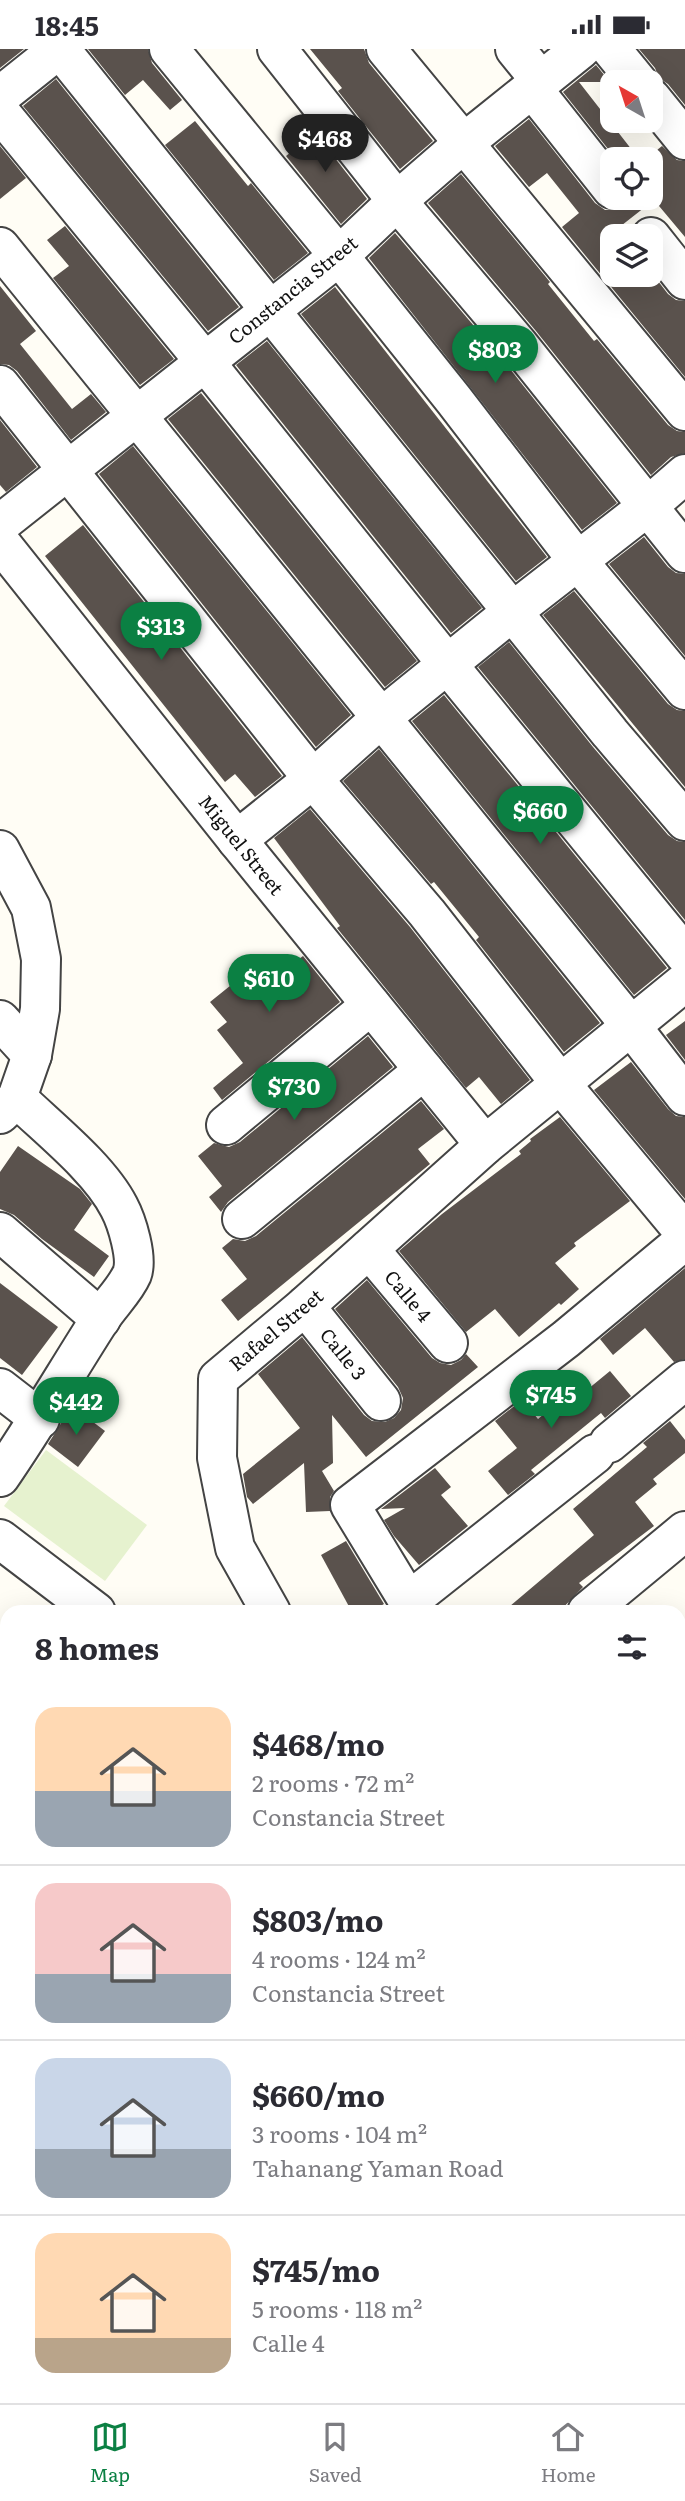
<!DOCTYPE html>
<meta charset="utf-8">
<style>
:root{--surface:#fff;--page:#f2f2f3;--text:#2b2b33;--muted:#7c7c81;--line:#e1e1e2;--accent:#0b8043}
body{margin:0;font-family:Literata,serif;background:var(--page);color:var(--text);height:100vh;display:flex;flex-direction:column;font-size:26px;white-space:nowrap}
*{box-sizing:border-box;margin:0}
p{font-size:23px;color:var(--muted)}
.icon{flex:none;width:38px;height:38px;fill:none;stroke:currentColor;stroke-width:2;stroke-linecap:round;stroke-linejoin:round}
.map{position:relative;flex:1;overflow:hidden}
.details{position:absolute;left:0px;top:1556px;width:686px;height:800px;display:flex;flex-direction:column;background:var(--surface);border-radius:21px 21px 0 0;box-shadow:0 7px 28px #0002}
.details>*{flex:none}
.needle{width:46px;rotate:321deg}
.tools{position:absolute;left:600px;top:21px;display:grid;gap:14px}
.tools a{display:grid;place-items:center;width:63px;height:63px;border-radius:14px;background:var(--surface);box-shadow:0 7px 28px #0002;font-size:35px}
.price{position:absolute;translate:-50% -60px;padding:0 16px;border-radius:24px;background:var(--accent);color:#fff;font-size:23px;line-height:46px;filter:drop-shadow(0 2px 4px #0008)}
.price::after{content:'';position:absolute;left:50%;top:42px;width:21px;height:16px;margin-left:-10px;background:inherit;clip-path:polygon(0 0,100% 0,50% 100%)}
.price.current{background:#222;color:#fff}
ul{padding:0;list-style:none}
li{display:flex;align-items:center;gap:21px;height:175px;padding:0 35px}
li+li{border-top:2px solid var(--line)}
li span{display:grid;place-items:center;flex:none;width:196px;height:140px;border-radius:21px;color:#555}
li>.icon{margin-inline-start:auto}
span .icon{width:84px;height:84px;fill:#fffc;stroke-width:1}
li b{font-size:30px}
h2{display:flex;justify-content:space-between;align-items:center;height:84px;padding:0 35px;font-size:30px}
.status{display:flex;justify-content:space-between;align-items:center;height:49px;padding:0 35px;background:var(--surface);direction:ltr}
.status svg{height:19px;fill:currentColor}
.dock{display:flex;justify-content:space-around;align-items:center;height:98px;border-top:2px solid var(--line);background:var(--surface);font-size:19px;color:var(--muted)}
.dock a{display:grid;justify-items:center;gap:4px}
.dock .current{color:var(--accent)}
.map>svg:first-child{display:block}
.pitch{fill:#e6f2cf}
.building{fill:#5a524d}
.lines{fill:none;stroke-linecap:round;stroke-linejoin:round}
.minor-casing{stroke:#444;stroke-width:42}
.minor{stroke:#fff;stroke-width:38}
.labels{text-anchor:middle;stroke-width:7;stroke-linejoin:round;paint-order:stroke}
.street-label{font-size:19px;fill:#111;stroke:#fff}
</style>
<div class="status"><b>18:45</b><svg viewBox="0 0 49 12"><path d="M0 12V9h3v3zM5 12V6h3v6zM10 12V3h3v9zM15 12V0h3v12zM26 1h20v11H26zM47 4h2v5h-2z"/></svg></div>
<div class="map">
<svg width="685" height="2354" viewBox="0 0 685 2354">
<rect width="100%" height="100%" fill="#fffdf5"/>
<path class="pitch" d="M46,1401L147,1476L105,1532L4,1457Z"/>
<g class="building">
<path d="M0,0H24L0,19Z"/>
<path d="M88,0H148L152,14L182,51L170,61L143,31L125,46Z"/>
<path d="M310,0H364L369,14L433,92L400,120L338,42L342,39Z"/>
<path d="M639,0H685V56L668,35L659,29L655,19Z"/>
<path d="M596,16L610,33H579L639,110H616L563,43Z"/>
<path d="M56,30L239,258L208,282L23,57Z"/>
<path d="M529,70L595,154L605,161H616L626,157L632,149H651V110H646L662,97L677,111L685,112V188L654,151L617,180L622,187H612V226H651V223L668,245L676,251L685,252V328L562,178L579,164L547,124L529,138L495,97Z"/>
<path d="M305,71L367,150L341,175L286,107L301,95L291,82Z"/>
<path d="M195,72L248,137L251,134L308,204L274,231L165,96Z"/>
<path d="M0,97L26,129L0,150Z"/>
<path d="M461,125L550,233L548,235L594,292L597,290L668,376L677,382L685,383V404L671,408L651,426L536,282L428,154Z"/>
<path d="M65,177L174,310L140,336L53,229L69,217L47,191Z"/>
<path d="M395,184L502,310L617,454L582,481L369,209Z"/>
<path d="M0,237L36,282L20,295L72,360L91,345L106,363L71,391L17,322L9,316L0,315Z"/>
<path d="M335,238L547,508L516,532L301,265Z"/>
<path d="M267,292L482,559L451,584L236,316Z"/>
<path d="M201,344L417,612L385,638L168,370Z"/>
<path d="M0,371L37,418L6,443L0,436Z"/>
<path d="M133,397L351,666L316,698L99,425Z"/>
<path d="M83,476L282,727L255,748L235,725L225,733L45,507Z"/>
<path d="M644,488L668,518L676,524L685,525V607L609,515Z"/>
<path d="M574,542L668,655L677,661L685,662V738L543,566Z"/>
<path d="M509,593L593,698L668,786L677,792L685,793V871L478,618Z"/>
<path d="M444,646L667,919L634,946L412,672Z"/>
<path d="M379,700L600,974L564,1003L476,891L479,888L434,833L431,835L343,732Z"/>
<path d="M310,760L410,878L530,1031L501,1055L479,1028L466,1039L337,879L340,877L274,789Z"/>
<path d="M267,907L281,924L303,907L340,953L222,1051L213,1039L243,1014L217,981L227,973L210,953Z"/>
<path d="M685,972V1011L666,986Z"/>
<path d="M368,987L393,1018L228,1153L221,1163L209,1148L222,1137L198,1107L214,1094L229,1098L240,1093Z"/>
<path d="M631,1013L668,1060L676,1067L685,1068V1150L594,1041Z"/>
<path d="M421,1052L444,1080L418,1100L430,1115L238,1272L221,1251L247,1230L222,1199L233,1190L245,1192L256,1187Z"/>
<path d="M560,1068L630,1152L574,1194L576,1197L555,1214L579,1240L561,1256L559,1254L519,1288L495,1260L466,1283L399,1202L442,1165L521,1105L519,1102L531,1092L530,1090Z"/>
<path d="M18,1097L80,1140L92,1155L74,1181L109,1207L94,1228L42,1190L14,1166L0,1160V1123Z"/>
<path d="M685,1219V1310L674,1313L645,1279L613,1306L600,1290Z"/>
<path d="M367,1231L432,1309L440,1314L451,1316L461,1311L466,1305L478,1318L366,1408L332,1366L333,1414L322,1422L334,1442L330,1448V1462L306,1463L304,1414L253,1455L247,1448L243,1425L300,1379L258,1325L302,1288L364,1366L372,1372L385,1373L394,1369L401,1361L403,1349L398,1338L335,1260Z"/>
<path d="M0,1234L58,1278L22,1326L0,1309Z"/>
<path d="M610,1322L631,1347L605,1369L601,1364L531,1421L535,1425L508,1446L488,1422L517,1399L495,1372L522,1351L538,1370L544,1365L549,1372Z"/>
<path d="M72,1357L105,1382L78,1418L48,1395Z"/>
<path d="M670,1372L685,1391V1404L653,1430L657,1435L635,1453L654,1477L579,1534L583,1538L559,1563H503L594,1486L573,1460L647,1398L643,1394Z"/>
<path d="M435,1419L451,1438L441,1446L468,1477L419,1516L394,1487L384,1471L405,1459L381,1460Z"/>
<path d="M346,1492L384,1555L370,1563H352L321,1506Z"/>
</g>
<g class="lines">
<g class="minor-casing">
<g id="minor">
<path d="M60,0L610,684L685,772"/>
<path d="M169,0L339,207L454,351L577,511L685,641"/>
<path d="M277,0L397,152L519,296L685,504"/>
<path d="M386,0L685,362"/>
<path d="M515,0L541,32"/>
<path d="M611,0L638,33"/>
<path d="M532,39L612,140"/>
<path d="M0,47L59,0"/>
<path d="M651,49L685,91"/>
<path d="M0,63L205,313L448,616L685,906"/>
<path d="M651,188L685,231"/>
<path d="M0,198L631,977L685,1047"/>
<path d="M0,336L313,730L427,864L560,1034L685,1184"/>
<path d="M0,475L339,207L397,152L465,93L581,0"/>
<path d="M0,493L237,791L485,1096"/>
<path d="M237,791L313,730L381,669L512,563L647,458L685,425"/>
<path d="M0,801L31,859L41,910L40,960L32,1006L17,1049L0,1065"/>
<path d="M0,971L32,1006"/>
<path d="M226,1076L371,956"/>
<path d="M242,1170L424,1021"/>
<path d="M0,1183L101,1270"/>
<path d="M369,1200L448,1294"/>
<path d="M305,1257L381,1352"/>
<path d="M0,1339L40,1370"/>
<path d="M609,1394L685,1331"/>
<path d="M0,1428C36,1376 67,1322 101,1269C110,1255 125,1241 132,1225C138,1209 127,1173 119,1158C99,1119 49,1080 17,1049"/>
<path d="M0,1490L96,1563"/>
<path d="M408,1553L595,1405"/>
<path d="M271,1563L235,1499L217,1409L218,1330L305,1257L485,1096L685,933"/>
<path d="M415,1563L350,1456L566,1290L685,1191"/>
<path d="M587,1563L685,1482"/>
<path d="M0,1649L7,1655"/>
<path d="M679,1663L685,1658"/>
<path d="M0,1820L7,1825"/>
<path d="M679,1843L685,1850"/>
<path d="M0,1966L7,1972"/>
<path d="M679,2020L685,2027"/>
<path d="M0,2079L7,2073"/>
<path d="M679,2164L685,2158"/>
<path d="M276,2348L277,2354"/>
<path d="M392,2348L393,2354"/>
<path d="M515,2354L520,2348"/>
<path d="M680,2354L685,2348"/>
</g>
</g>
<use href="#minor" class="minor"/>
</g>
<g class="labels">
<g class="street-label">
<text transform="translate(293 241) rotate(-39)" y="7">Constancia Street</text>
<text transform="translate(241 796) rotate(51)" y="7">Miguel Street</text>
<text transform="translate(408 1247) rotate(50)" y="7">Calle 4</text>
<text transform="translate(276 1281) rotate(-40)" y="7">Rafael Street</text>
<text transform="translate(343 1305) rotate(51)" y="7">Calle 3</text>
</g>
</g>
</svg>
<div class="tools">
<a><svg class="needle" viewBox="-14 -14 28 28"><path d="M0-13l5 13h-10z" fill="#e53935"/><path d="M0 13l5-13h-10z" fill="#7c7c81"/></svg></a>
<a><svg class="icon" aria-label="locate" viewBox="0 0 24 24"><circle cx="12" cy="12" r="6"/><path d="M12 2v4M12 18v4M2 12h4M18 12h4"/></svg></a>
<a><svg class="icon" aria-label="layers" viewBox="0 0 24 24"><path d="M12 4l9 5-9 5-9-5zM3 14l9 5 9-5"/></svg></a>
</div>
<b class="price current" style="left:325px;top:125px">$468</b>
<b class="price" style="left:495px;top:336px">$803</b>
<b class="price" style="left:161px;top:613px">$313</b>
<b class="price" style="left:540px;top:797px">$660</b>
<b class="price" style="left:269px;top:965px">$610</b>
<b class="price" style="left:294px;top:1073px">$730</b>
<b class="price" style="left:551px;top:1381px">$745</b>
<b class="price" style="left:76px;top:1388px">$442</b>
<section class="details">
<h2>8 homes<svg class="icon" aria-label="filters" viewBox="0 0 24 24"><path d="M4 7h16M4 17h16"/><circle cx="9" cy="7" r="2"/><circle cx="15" cy="17" r="2"/></svg></h2>
<ul>
<li><span style="background:linear-gradient(#ffd9b3 60%,#9aa5b1 0)"><svg class="icon" aria-label="home" viewBox="0 0 24 24"><path d="M3 11l9-7 9 7M6 9v11h12V9"/></svg></span><div><b>$468/mo</b><p>2 rooms · 72 m²</p><p>Constancia Street</p></div></li>
<li><span style="background:linear-gradient(#f6c9c9 65%,#9aa5b1 0)"><svg class="icon" aria-label="home" viewBox="0 0 24 24"><path d="M3 11l9-7 9 7M6 9v11h12V9"/></svg></span><div><b>$803/mo</b><p>4 rooms · 124 m²</p><p>Constancia Street</p></div></li>
<li><span style="background:linear-gradient(#c9d6e8 65%,#9aa5b1 0)"><svg class="icon" aria-label="home" viewBox="0 0 24 24"><path d="M3 11l9-7 9 7M6 9v11h12V9"/></svg></span><div><b>$660/mo</b><p>3 rooms · 104 m²</p><p>Tahanang Yaman Road</p></div></li>
<li><span style="background:linear-gradient(#ffd9b3 75%,#b9a48a 0)"><svg class="icon" aria-label="home" viewBox="0 0 24 24"><path d="M3 11l9-7 9 7M6 9v11h12V9"/></svg></span><div><b>$745/mo</b><p>5 rooms · 118 m²</p><p>Calle 4</p></div></li>
</ul>
</section>
</div>
<nav class="dock">
<a class="current"><svg class="icon" aria-label="map" viewBox="0 0 24 24"><path d="M3 6l6-2 6 2 6-2v14l-6 2-6-2-6 2zM9 4v14M15 6v14"/></svg>Map</a>
<a><svg class="icon" aria-label="saved" viewBox="0 0 24 24"><path d="M7 4h10v16l-5-4-5 4z"/></svg>Saved</a>
<a><svg class="icon" aria-label="home" viewBox="0 0 24 24"><path d="M3 11l9-7 9 7M6 9v11h12V9"/></svg>Home</a>
</nav>
